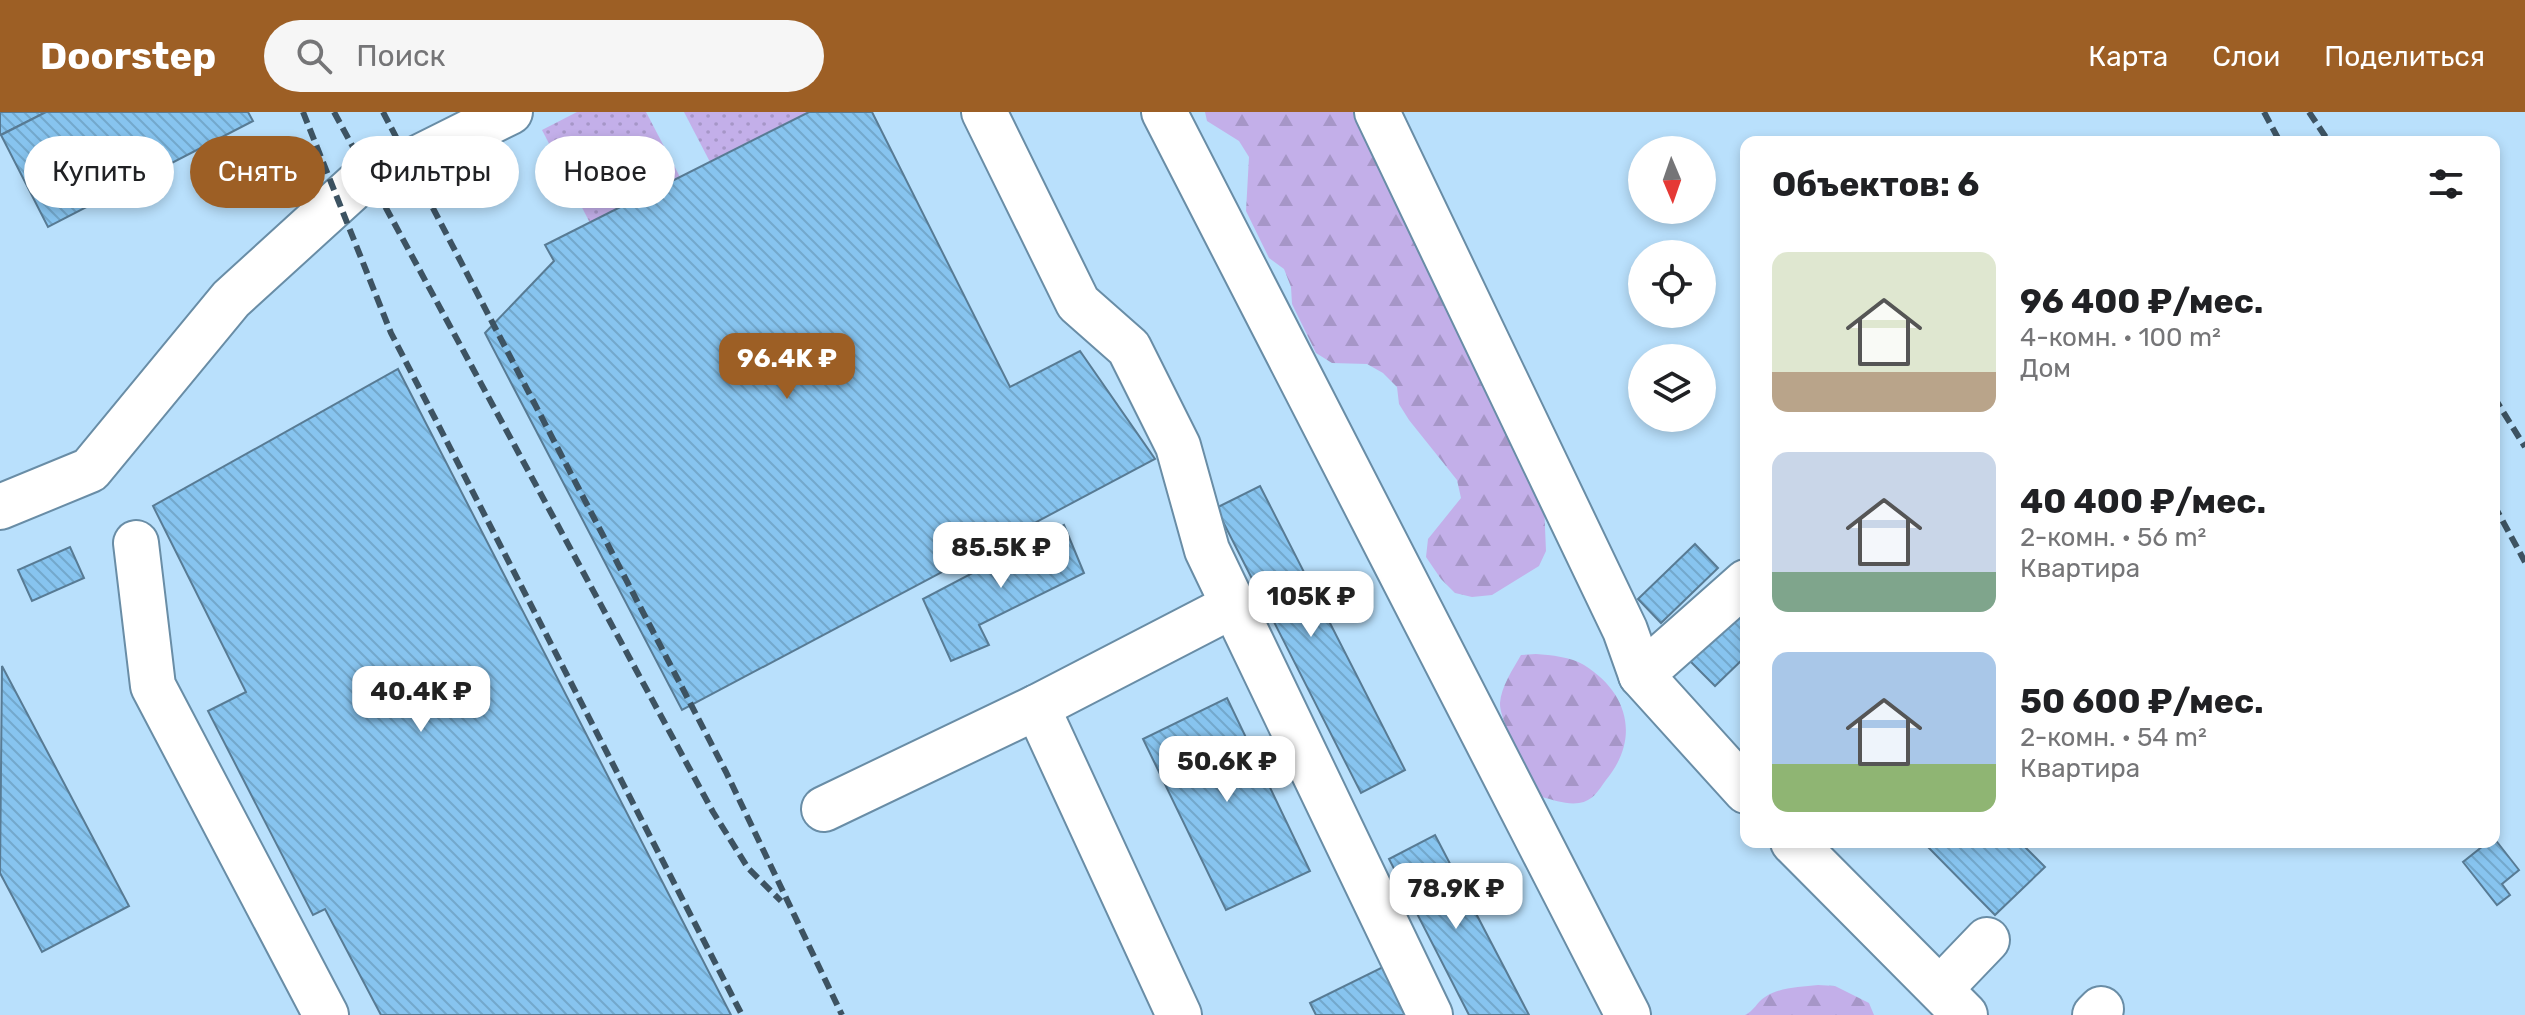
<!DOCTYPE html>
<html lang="ru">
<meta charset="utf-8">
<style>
:root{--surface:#fff;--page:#f6f6f6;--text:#202124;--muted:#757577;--accent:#9d5f25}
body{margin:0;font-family:Rubik,sans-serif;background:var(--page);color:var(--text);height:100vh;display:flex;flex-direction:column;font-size:30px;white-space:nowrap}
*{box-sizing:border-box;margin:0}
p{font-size:26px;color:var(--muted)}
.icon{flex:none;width:44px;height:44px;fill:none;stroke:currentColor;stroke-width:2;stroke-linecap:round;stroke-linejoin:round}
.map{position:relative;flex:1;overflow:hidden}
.sheet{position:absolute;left:1740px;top:24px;width:760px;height:712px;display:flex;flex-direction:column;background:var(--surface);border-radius:16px;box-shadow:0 4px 12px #0003}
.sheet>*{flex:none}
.hud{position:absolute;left:24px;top:24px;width:760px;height:72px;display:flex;gap:16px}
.needle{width:52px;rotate:178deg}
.buttons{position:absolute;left:1628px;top:24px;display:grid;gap:16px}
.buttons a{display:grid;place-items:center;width:88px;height:88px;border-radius:50%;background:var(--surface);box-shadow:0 4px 12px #0003;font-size:40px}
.price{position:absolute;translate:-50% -68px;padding:0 18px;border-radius:16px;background:#fff;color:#222;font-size:26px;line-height:52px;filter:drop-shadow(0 2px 4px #0008)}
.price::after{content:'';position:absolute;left:50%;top:48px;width:24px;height:18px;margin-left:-12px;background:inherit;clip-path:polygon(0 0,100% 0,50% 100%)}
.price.selected{background:var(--accent);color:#fff}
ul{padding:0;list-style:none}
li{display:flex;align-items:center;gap:24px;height:200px;padding:0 32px}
li span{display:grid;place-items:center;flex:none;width:224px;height:160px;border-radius:16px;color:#555}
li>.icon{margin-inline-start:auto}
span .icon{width:96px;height:96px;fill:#fffc;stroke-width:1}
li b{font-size:34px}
h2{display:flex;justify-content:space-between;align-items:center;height:96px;padding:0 32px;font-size:34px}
.tag{padding:0 28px;border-radius:36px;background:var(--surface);box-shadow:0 4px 12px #0003;font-size:28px;line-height:72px}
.tag.selected{background:var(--accent);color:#fff}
header{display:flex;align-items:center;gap:48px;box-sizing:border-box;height:112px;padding:0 40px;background:var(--accent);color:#fff}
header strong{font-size:38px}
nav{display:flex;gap:44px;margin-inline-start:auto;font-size:28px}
.search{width:560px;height:72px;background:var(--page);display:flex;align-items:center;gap:20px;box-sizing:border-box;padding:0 28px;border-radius:44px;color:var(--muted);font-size:30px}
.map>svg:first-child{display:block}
.grass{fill:url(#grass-dots)}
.forest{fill:url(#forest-firs)}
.building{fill:url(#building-back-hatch);stroke:#587b94;stroke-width:2}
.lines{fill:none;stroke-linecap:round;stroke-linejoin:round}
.minor-casing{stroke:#698da6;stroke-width:48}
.minor{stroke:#fff;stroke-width:44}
.rail{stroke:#3d5362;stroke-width:6;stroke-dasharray:12 6;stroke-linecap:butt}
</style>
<header>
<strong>Doorstep</strong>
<div class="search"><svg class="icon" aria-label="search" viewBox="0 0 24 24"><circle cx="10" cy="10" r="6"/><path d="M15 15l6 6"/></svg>Поиск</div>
<nav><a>Карта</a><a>Слои</a><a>Поделиться</a></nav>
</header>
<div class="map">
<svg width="2525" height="903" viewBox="0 0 2525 903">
<defs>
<pattern id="grass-dots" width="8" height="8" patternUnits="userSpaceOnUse" patternTransform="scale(2)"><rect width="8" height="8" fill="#c3afe9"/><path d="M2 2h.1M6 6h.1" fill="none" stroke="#a696c7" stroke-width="1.8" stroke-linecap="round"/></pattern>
<pattern id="forest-firs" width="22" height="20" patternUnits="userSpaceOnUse" patternTransform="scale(2)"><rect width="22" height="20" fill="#c3afe9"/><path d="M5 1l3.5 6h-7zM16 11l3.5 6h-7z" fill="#a696c7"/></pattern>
<pattern id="building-back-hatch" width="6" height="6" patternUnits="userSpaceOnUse" patternTransform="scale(2)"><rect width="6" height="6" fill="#87c4ef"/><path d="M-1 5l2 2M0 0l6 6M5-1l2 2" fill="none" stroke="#73a8cc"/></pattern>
</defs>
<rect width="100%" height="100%" fill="#b9e0fc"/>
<g class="grass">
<path d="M577,0H646L680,65L590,111L542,18Z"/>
<path d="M684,0H809L710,50Z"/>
</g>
<g class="forest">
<path d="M1205,0H1359L1544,391L1546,439L1539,454L1492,483L1472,485L1455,481L1441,467L1426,445L1428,427L1461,386L1457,368L1409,308L1399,292L1397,275L1383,261L1367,252L1332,251L1316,241L1292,192L1291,175L1284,157L1269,146L1246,99L1249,45L1239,29L1207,9Z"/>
<path d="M1536,542C1551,543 1571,545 1584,553C1629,581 1640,627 1606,668C1598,679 1593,689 1579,691C1567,693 1554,688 1542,685C1532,665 1499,610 1500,591C1501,575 1513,557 1521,543Z"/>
<path d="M1818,873L1835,874L1869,891L1874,903H1745C1754,899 1757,890 1765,885C1780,875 1800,875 1818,873Z"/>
</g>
<g class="building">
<path d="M0,0H46L0,23Z"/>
<path d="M46,0H248L253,9L48,115L1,23Z"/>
<path d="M809,0H872L1010,275L1080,239L1155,347L682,598L485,221L554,149L545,133Z"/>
<path d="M398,257L731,903H381L325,797L313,803L208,599L246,580L153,394Z"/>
<path d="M1260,374L1405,658L1361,681L1216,396Z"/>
<path d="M1064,413L1084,461L979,513L989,533L951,549L923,487Z"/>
<path d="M1695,432L1718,456L1661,511L1638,487Z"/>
<path d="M70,435L84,466L32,489L18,458Z"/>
<path d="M1746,491V544L1715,574L1688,547Z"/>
<path d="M2,554L129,794L42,840L0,761Z"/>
<path d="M1227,586L1310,759L1226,798L1143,627Z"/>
<path d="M1435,723L1529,903H1469L1389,747Z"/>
<path d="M2494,726L2519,758L2502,772L2510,783L2497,793L2463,750L2488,730H2494Z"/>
<path d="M1923,730H2020L2045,755L1995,803Z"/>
<path d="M1385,854L1410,903H1316L1310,891Z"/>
</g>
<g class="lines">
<g class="minor-casing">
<g id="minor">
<path d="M984,0L1078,191L1129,236L1178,334L1207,438L1430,903"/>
<path d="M1164,0L1628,903"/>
<path d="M1377,0L1625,518L1641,563L1746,679"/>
<path d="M0,395L90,358L231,187L366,64L410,50L510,0"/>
<path d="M136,431L153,574L326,903"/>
<path d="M1641,563L1746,470"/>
<path d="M1037,595L1179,903"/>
<path d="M824,697L1037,595L1234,493"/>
<path d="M1793,730L1965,903"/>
<path d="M1940,877L1987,828"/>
<path d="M2095,903L2101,897"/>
</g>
</g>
<use href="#minor" class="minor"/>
<g class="rail">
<path d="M303,0L391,221L742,903"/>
<path d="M334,0L713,700L748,756L781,789"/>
<path d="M383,0L726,660L842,903"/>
<path d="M2264,0L2280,30"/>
<path d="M2309,0L2329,30"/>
<path d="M2494,285L2525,335"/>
<path d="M2494,393L2525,450"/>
</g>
</g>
</svg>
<div class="buttons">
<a><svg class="needle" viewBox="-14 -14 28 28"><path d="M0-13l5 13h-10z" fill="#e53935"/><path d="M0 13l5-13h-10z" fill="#757577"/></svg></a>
<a><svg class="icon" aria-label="locate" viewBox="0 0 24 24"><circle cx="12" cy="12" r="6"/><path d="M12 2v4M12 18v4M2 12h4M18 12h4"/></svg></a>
<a><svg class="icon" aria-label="layers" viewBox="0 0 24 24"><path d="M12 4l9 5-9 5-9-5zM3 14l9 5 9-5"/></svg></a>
</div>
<b class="price selected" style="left:787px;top:289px">96.4K ₽</b>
<b class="price" style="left:1001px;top:478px">85.5K ₽</b>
<b class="price" style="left:1311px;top:527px">105K ₽</b>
<b class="price" style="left:421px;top:622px">40.4K ₽</b>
<b class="price" style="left:1227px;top:692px">50.6K ₽</b>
<b class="price" style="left:1456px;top:819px">78.9K ₽</b>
<div class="hud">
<a class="tag">Купить</a>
<a class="tag selected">Снять</a>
<a class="tag">Фильтры</a>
<a class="tag">Новое</a>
</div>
<section class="sheet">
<h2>Объектов: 6<svg class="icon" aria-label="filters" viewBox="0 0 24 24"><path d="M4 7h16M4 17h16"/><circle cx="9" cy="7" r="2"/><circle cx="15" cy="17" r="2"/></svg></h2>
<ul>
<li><span style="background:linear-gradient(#dfe7d0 75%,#b9a48a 0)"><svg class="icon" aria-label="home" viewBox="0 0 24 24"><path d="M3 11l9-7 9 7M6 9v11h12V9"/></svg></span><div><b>96 400 ₽/мес.</b><p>4-комн. · 100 m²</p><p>Дом</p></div></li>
<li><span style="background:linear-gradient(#c9d6e8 75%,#7fa58c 0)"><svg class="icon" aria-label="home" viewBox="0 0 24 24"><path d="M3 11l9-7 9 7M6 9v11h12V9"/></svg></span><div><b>40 400 ₽/мес.</b><p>2-комн. · 56 m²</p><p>Квартира</p></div></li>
<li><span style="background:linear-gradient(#a9c7e8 70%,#8fb573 0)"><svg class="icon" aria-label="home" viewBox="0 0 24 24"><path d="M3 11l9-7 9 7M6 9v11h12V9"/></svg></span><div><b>50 600 ₽/мес.</b><p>2-комн. · 54 m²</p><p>Квартира</p></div></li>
</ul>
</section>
</div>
